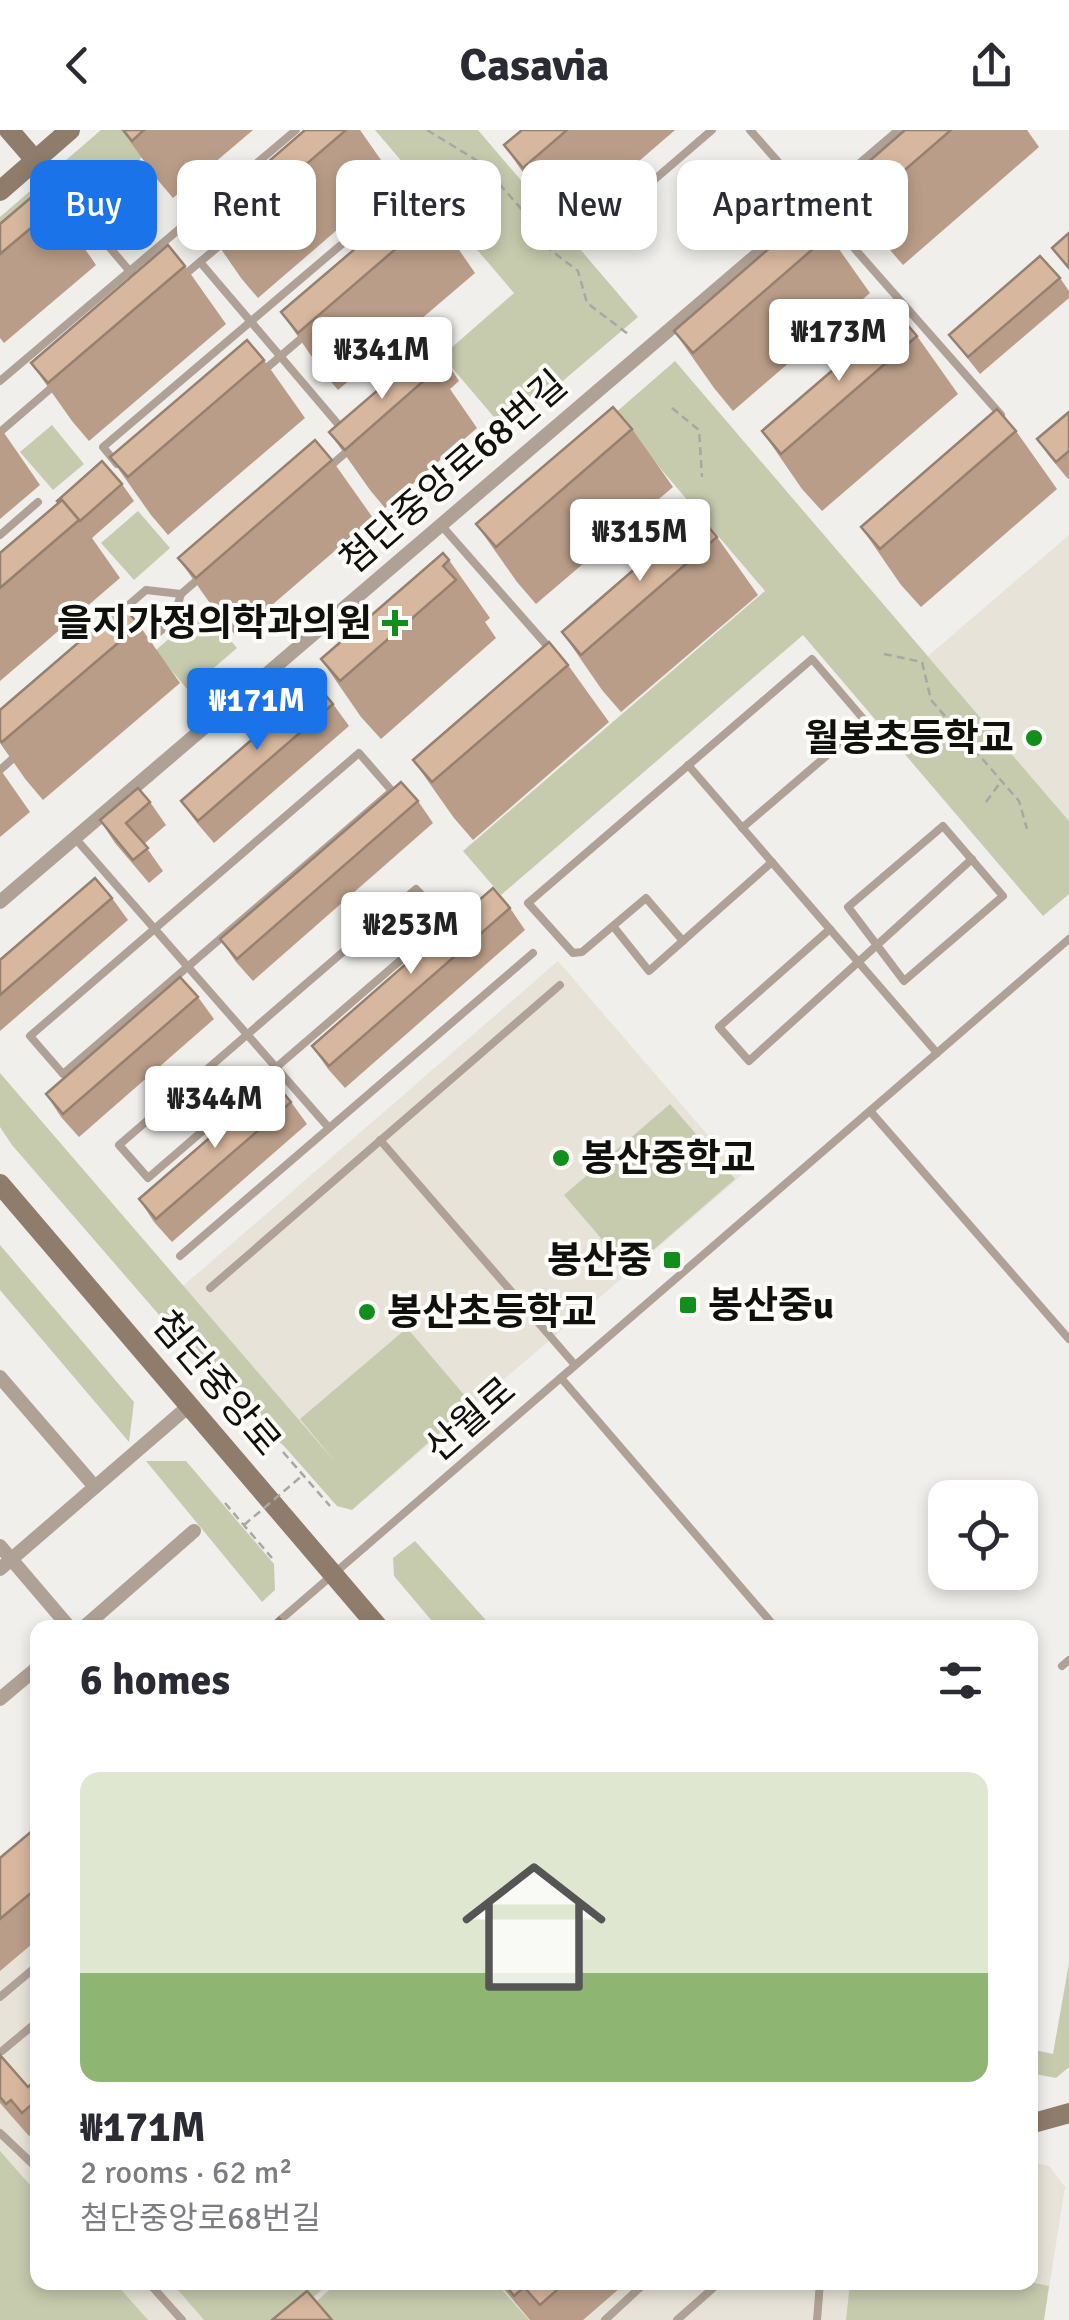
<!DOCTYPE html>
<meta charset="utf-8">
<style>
:root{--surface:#fff;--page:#f7f7f7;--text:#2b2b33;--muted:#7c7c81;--line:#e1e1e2;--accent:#1a73e8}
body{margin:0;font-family:Signika,"Noto Sans KR",sans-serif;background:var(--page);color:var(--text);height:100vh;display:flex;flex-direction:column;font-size:38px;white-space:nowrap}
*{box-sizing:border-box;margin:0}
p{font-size:32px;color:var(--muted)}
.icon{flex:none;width:55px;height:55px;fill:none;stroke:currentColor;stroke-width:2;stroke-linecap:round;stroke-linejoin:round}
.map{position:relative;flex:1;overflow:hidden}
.side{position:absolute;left:30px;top:1490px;width:1008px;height:670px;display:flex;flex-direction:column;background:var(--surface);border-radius:20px;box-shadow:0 5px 15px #0003}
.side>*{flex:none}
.guide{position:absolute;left:30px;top:30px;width:1010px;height:90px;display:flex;gap:20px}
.tools{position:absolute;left:928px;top:1350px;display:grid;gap:20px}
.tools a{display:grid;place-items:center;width:110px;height:110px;border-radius:20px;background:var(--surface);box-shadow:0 5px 15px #0003;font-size:50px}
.price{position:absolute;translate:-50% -85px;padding:0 22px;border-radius:10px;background:#fff;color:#222;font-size:32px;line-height:65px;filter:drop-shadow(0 2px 5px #0008)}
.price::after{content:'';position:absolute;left:50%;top:60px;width:30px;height:22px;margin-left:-15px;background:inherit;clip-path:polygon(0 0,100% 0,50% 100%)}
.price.on{background:var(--accent);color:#fff}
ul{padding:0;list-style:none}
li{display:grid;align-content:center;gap:20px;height:530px;padding:0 50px}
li+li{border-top:2px solid var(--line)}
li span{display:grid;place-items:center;height:310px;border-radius:20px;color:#555}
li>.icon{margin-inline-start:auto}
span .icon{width:180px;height:180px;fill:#fffc;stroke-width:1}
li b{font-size:42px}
h2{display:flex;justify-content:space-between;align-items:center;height:120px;padding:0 50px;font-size:42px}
.pill{padding:0 35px;border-radius:20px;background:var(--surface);box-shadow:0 5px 15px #0003;font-size:35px;line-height:90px}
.pill.on{background:var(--accent);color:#fff}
header{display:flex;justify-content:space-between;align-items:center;height:130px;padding:0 50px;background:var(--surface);font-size:45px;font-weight:700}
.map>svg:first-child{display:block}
.built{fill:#e7e3d8}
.green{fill:#c6cbae}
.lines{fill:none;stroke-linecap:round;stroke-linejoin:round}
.path{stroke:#a8a7a4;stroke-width:2.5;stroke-dasharray:8 5;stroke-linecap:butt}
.lane{stroke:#afa196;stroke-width:8}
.street{stroke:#afa196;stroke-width:14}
.secondary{stroke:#8f7c6b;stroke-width:20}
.path-bridge{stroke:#a8a7a4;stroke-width:2.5;stroke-dasharray:8 5;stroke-linecap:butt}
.wall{fill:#b99d88}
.building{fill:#d7b79e;stroke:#96806f;stroke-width:2.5}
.poi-dot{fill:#118e1b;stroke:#fdfcf8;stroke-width:4}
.labels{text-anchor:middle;stroke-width:8;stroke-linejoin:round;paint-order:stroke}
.street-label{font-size:38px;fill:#10100e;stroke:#fdfcf8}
.poi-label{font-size:38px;font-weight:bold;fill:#10100e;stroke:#fdfcf8;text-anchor:end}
</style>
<header><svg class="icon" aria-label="back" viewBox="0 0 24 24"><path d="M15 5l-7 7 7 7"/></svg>Casavia<svg class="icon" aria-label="share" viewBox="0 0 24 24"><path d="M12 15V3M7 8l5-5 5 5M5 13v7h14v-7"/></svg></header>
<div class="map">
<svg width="1069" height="2190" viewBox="0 0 1069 2190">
<rect width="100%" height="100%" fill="#f0efeb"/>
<g class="built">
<path d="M1069,405V691L928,526Z"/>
<path d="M558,831L742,1045L366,1368L183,1156Z"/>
<path d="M37,1719L38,2152H1030V2032L1049,2036L1065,2057L1044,2190H0V1752Z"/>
</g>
<g class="green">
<path d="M101,0H174L0,149V87Z"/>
<path d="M375,0H478L638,187L505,300L442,226L514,163Z"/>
<path d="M675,231L1069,691V764L1043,786L803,505L501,765L463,721L765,461L614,284Z"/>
<path d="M52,295L84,334L53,360L20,322Z"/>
<path d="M138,381L170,418L134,450L101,413Z"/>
<path d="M203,479L237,518L188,560L155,521Z"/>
<path d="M0,943L337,1334L300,1289L407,1198L472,1274L352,1380L337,1376L284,1316L244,1283L12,1015L0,997Z"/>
<path d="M670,974L735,1049L629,1141L564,1065Z"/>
<path d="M0,1115L134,1272L129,1312L0,1160Z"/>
<path d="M146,1331H186L274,1434L275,1460L262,1472Z"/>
<path d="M415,1411L492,1497H437L394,1446L393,1428Z"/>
<path d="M1069,1833V1937L1056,1948L1030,1943V1919L1053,1924Z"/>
<path d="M0,2021L37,2063L38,2152L115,2153L148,2190H0Z"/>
<path d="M338,2152L496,2153L529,2190H333L317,2171Z"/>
<path d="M1030,2152L1049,2156L1044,2190H846L850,2153Z"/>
<path d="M172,2153H330L286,2190H204Z"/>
</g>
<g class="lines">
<g class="path">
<path d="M427,0L481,33L531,90L540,112L578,141L587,173L628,204"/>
<path d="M672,278L699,300L702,347"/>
<path d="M884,524L922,532L931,570L1019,671L1027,699"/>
<path d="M986,672L1000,653"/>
<path d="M283,1322L330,1376"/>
<path d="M225,1373L272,1428"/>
</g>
<g class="lane">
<path d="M750,0L1001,285"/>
<path d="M35,30L133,145"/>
<path d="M583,111L712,0"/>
<path d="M200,132L343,300"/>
<path d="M182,147L225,111"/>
<path d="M262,242L304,206"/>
<path d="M0,251L296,0"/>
<path d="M0,302L57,253"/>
<path d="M117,334L103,317L395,69"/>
<path d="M328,338L351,318"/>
<path d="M441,395L551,520"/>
<path d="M0,405L38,372"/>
<path d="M117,485L146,460L181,464"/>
<path d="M143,516L173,490L181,464L203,445"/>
<path d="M359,623L392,661L63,944L30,906Z"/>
<path d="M688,635L937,923"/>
<path d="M0,640L19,623"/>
<path d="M943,696L1003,766L904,851L848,777Z"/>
<path d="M75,708L329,998"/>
<path d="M416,759L446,791L148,1048L119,1015Z"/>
<path d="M613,796L649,841L772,732"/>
<path d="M830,799L719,897L749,931L972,729"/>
<path d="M683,811L646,768L582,822L573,823L528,773L812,529L866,592L742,698"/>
<path d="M870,981L1069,1209"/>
<path d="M380,1010L575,1235"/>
<path d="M180,1126L533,823"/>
<path d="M210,1158L560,855"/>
<path d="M561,1248L776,1498"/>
<path d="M271,1498L1069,809"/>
<path d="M1062,1536L1069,1530"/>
<path d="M0,1867L38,1835"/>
<path d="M2,1921L38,1891"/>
<path d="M0,2003L38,2039"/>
<path d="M148,2152L182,2190"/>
<path d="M605,2190L646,2152"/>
<path d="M677,2190L720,2152"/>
<path d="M817,2190L820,2152"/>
</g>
<g class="street">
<path d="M0,772L903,0"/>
<path d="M0,1247L95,1357"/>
<path d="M0,1416L70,1498"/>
<path d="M0,1439L190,1275"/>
<path d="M83,1498L194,1401"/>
<path d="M0,1569L38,1537"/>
</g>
<g class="secondary">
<path d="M9,0L35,30"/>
<path d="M0,61L70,0"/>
<path d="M0,1054L379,1498"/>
<path d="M1030,1994L1069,1983"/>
</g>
<path class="path-bridge" d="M244,1395L303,1345"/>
</g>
<g class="wall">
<path d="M122,0H253L173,68L156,48Z"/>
<path d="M305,0H360L395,50L258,168L241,148L201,90Z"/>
<path d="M522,0H675L564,96L544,73L504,15Z"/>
<path d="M905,0H1027L1039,17L903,135L883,112L843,54Z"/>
<path d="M56,77L96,135L4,213L0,208V94Z"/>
<path d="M435,85L475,143L338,260L321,240L281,182Z"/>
<path d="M829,105L870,163L733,281L714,258L674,201Z"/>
<path d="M185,136L226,194L89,311L72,291L31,233Z"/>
<path d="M1060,148L1069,161V168L980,244L949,205Z"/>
<path d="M917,206L958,264L822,381L802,359L762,301Z"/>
<path d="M416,227L448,234L459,251L450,259L477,298L385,378L370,360L329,302Z"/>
<path d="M264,230L305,288L168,405L151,385L110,327Z"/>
<path d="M1069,282V348L1068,349L1049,326L1037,309Z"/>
<path d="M0,297L40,355L0,389Z"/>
<path d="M632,299L673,357L536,474L517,452L476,394Z"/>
<path d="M1016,301L1057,359L921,477L901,455L861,397Z"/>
<path d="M332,330L373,388L236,506L219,486L178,428Z"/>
<path d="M122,354L134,371L92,408L120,448L0,551V423Z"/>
<path d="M717,407L758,465L621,582L602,560L562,502Z"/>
<path d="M449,430L490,488L485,492L496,508L381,609L361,587L321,529Z"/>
<path d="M139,495L180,553L43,670L26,650L0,613V580Z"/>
<path d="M568,535L609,592L473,710L454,688L413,630Z"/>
<path d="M333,574L349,596L214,713L197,693L181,671Z"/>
<path d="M0,639L30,682L0,707Z"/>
<path d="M418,671L433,693L253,851L236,832L220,809Z"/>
<path d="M150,672L166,695L144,714L163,741L149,753L115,713L100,690Z"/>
<path d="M112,768L128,790L0,901V830Z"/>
<path d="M510,778L525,800L345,958L328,939L312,916Z"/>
<path d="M198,867L214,889L79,1007L61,987L46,964Z"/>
<path d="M291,972L307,994L172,1112L154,1092L139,1069Z"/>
<path d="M38,1696V1809L0,1841V1728Z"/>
<path d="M0,1925L28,1957L38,1948V2008L33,2003L29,2006L0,1973Z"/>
<path d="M498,2152H627L583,2190H530Z"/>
</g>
<g class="building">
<path d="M123,0H144L132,11Z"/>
<path d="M305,0H346L218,110L201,90Z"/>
<path d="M522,0H567L523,38L504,15Z"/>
<path d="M905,0H951L862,77L843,54Z"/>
<path d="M41,59L56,77L0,124V94Z"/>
<path d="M418,65L435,85L298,203L281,182Z"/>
<path d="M810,83L829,105L693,223L674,201Z"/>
<path d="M1069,103V138L1052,118Z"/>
<path d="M168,115L185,136L48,253L31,233Z"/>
<path d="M1040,126L1060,148L968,227L949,205Z"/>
<path d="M898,184L917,206L781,324L762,301Z"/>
<path d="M426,209L448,234L438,242L421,223L416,227L412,222Z"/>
<path d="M247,210L264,230L128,347L110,327Z"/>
<path d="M421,223L436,240L345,320L329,302Z"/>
<path d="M613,277L632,299L496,417L476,394Z"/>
<path d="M997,279L1016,301L880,419L861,397Z"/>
<path d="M1069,282V321L1056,332L1037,309Z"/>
<path d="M315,310L332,330L196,448L178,428Z"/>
<path d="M102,331L122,354L80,391L62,370L59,373L57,371Z"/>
<path d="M62,370L79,390L0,458V423Z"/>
<path d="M698,384L717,407L581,525L562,502Z"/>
<path d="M443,423L449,430L443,436L456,450L340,551L321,529Z"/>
<path d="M122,475L139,495L2,612L0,610V580Z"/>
<path d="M549,512L568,535L432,652L413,630Z"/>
<path d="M316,554L333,574L198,691L181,671Z"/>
<path d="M401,652L418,671L237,829L220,809Z"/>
<path d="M138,658L150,672L126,693L148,718L133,730L100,690Z"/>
<path d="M95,748L112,768L0,865V830Z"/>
<path d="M493,758L510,778L329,936L312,916Z"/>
<path d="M180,847L198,867L63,984L46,964Z"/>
<path d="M274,952L291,972L156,1089L139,1069Z"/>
<path d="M279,1488L287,1498H268Z"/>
<path d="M38,1696V1757L0,1789V1728Z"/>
<path d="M0,1925L28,1957L38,1948V1969L22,1983L11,1970L6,1974L0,1967Z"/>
<path d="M503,2152H566L540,2175L524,2157L514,2166Z"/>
<path d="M307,2161L332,2190H272Z"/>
</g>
<g class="poi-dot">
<path d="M390 478h10v10h10v10h-10v10h-10v-10h-10v-10h10z"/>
<circle cx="1034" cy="608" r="10"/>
<circle cx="561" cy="1028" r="10"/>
<rect x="662" y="1120" width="20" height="20" rx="5"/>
<rect x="678" y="1165" width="20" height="20" rx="5"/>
<circle cx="367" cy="1182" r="10"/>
</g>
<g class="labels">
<g class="street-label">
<text transform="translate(453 342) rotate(-41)" y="13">첨단중앙로68번길</text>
<text transform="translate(217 1253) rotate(50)" y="13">첨단중앙로</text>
<text transform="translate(470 1289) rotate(-41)" y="13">산월로</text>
</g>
<g class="poi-label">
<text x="372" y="506">을지가정의학과의원</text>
<text x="1014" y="621">월봉초등학교</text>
<text x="581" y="1041" text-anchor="start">봉산중학교</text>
<text x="652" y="1143">봉산중</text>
<text x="708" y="1188" text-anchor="start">봉산중u</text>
<text x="387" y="1195" text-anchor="start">봉산초등학교</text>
</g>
</g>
</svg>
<div class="tools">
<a><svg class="icon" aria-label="locate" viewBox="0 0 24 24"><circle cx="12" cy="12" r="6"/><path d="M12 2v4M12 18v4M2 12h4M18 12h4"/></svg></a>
</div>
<b class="price" style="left:839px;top:254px">₩173M</b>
<b class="price" style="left:382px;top:272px">₩341M</b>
<b class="price" style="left:640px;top:454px">₩315M</b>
<b class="price on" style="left:257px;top:623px">₩171M</b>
<b class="price" style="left:411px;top:847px">₩253M</b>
<b class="price" style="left:215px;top:1021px">₩344M</b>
<div class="guide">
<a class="pill on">Buy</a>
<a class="pill">Rent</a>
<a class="pill">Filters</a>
<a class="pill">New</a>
<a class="pill">Apartment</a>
</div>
<section class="side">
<h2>6 homes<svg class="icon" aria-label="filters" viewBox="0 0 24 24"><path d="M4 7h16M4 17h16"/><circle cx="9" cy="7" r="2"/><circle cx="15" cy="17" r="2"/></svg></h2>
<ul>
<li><span style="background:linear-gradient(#dfe7d0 65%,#8fb573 0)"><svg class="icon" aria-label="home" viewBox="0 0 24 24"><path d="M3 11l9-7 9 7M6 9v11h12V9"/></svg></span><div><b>₩171M</b><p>2 rooms · 62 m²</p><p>첨단중앙로68번길</p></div></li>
</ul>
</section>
</div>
